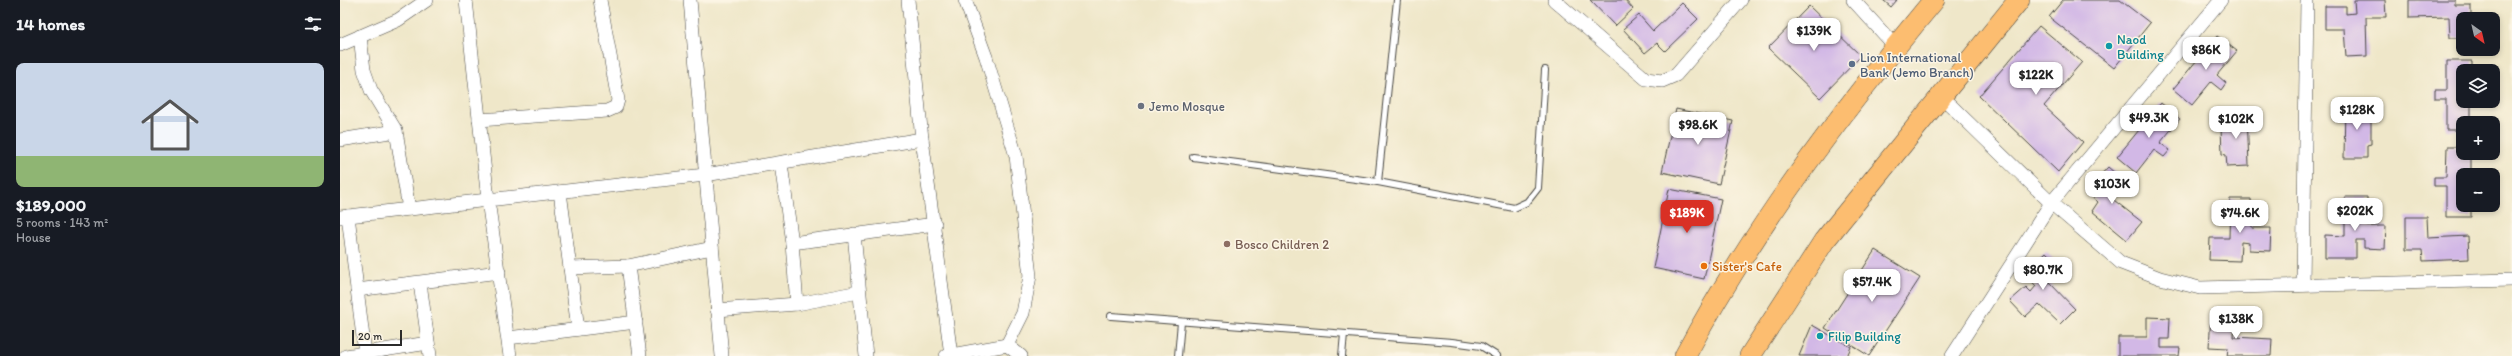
<!DOCTYPE html>
<meta charset="utf-8">
<style>
:root{--surface:#171b24;--page:#20242c;--text:#f1f3f6;--muted:#9ea1a6;--accent:#d93025}
body{margin:0;font-family:Itim,sans-serif;background:var(--page);color:var(--text);height:100vh;display:flex;flex-direction:column;font-size:15px;white-space:nowrap}
*{box-sizing:border-box;margin:0}
p{font-size:13px;color:var(--muted)}
.icon{flex:none;width:22px;height:22px;fill:none;stroke:currentColor;stroke-width:2;stroke-linecap:round;stroke-linejoin:round}
.map{position:relative;flex:1;overflow:hidden}
.side{display:flex;flex-direction:column;background:var(--surface);width:340px}
.side>*{flex:none}
.needle{width:26px;rotate:146deg}
.fabs{position:absolute;left:2116px;top:12px;display:grid;gap:8px}
.fabs a{display:grid;place-items:center;width:44px;height:44px;border-radius:8px;background:var(--surface);box-shadow:0 2px 6px #0003;font-size:20px}
.scale{position:absolute;left:12px;bottom:10px;width:50px;box-sizing:border-box;padding-left:4px;border:2px solid #2b2b2b;border-top:0;font-size:11px;line-height:14px;white-space:nowrap;color:#2b2b2b;-webkit-text-stroke:3px #fcf5e5;paint-order:stroke}
.price{position:absolute;translate:-50% -34px;padding:0 9px;border-radius:8px;background:#fff;color:#222;font-size:13px;line-height:26px;filter:drop-shadow(0 1px 2px #0008)}
.price::after{content:'';position:absolute;left:50%;top:24px;width:12px;height:9px;margin-left:-6px;background:inherit;clip-path:polygon(0 0,100% 0,50% 100%)}
.price.on{background:var(--accent);color:#fff}
ul{padding:0;list-style:none}
li{display:grid;align-content:center;gap:8px;height:212px;padding:0 16px}
li span{display:grid;place-items:center;height:124px;border-radius:8px;color:#555}
li>.icon{margin-inline-start:auto}
span .icon{width:72px;height:72px;fill:#fffc;stroke-width:1}
li b{font-size:17px}
h2{display:flex;justify-content:space-between;align-items:center;height:48px;padding:0 16px;font-size:17px}
main{display:flex;flex:1;min-height:0}
.map>svg:first-child{display:block}
.building{fill:#d2b8e6}
.lines{fill:none;stroke-linecap:round;stroke-linejoin:round}
.lane-casing{stroke:#484743;stroke-width:8}
.street-casing{stroke:#484743;stroke-width:14}
.primary-casing{stroke:#484743;stroke-width:22}
.lane{stroke:#fff;stroke-width:6}
.street{stroke:#fff;stroke-width:13}
.primary{stroke:#fcbd6f;stroke-width:21}
.culture-dot{fill:#0f9aa8;stroke:#fcf5e5;stroke-width:1.5}
.service-dot{fill:#5c6f8a;stroke:#fcf5e5;stroke-width:1.5}
.worship-dot{fill:#6b7280;stroke:#fcf5e5;stroke-width:1.5}
.education-dot{fill:#8d6e63;stroke:#fcf5e5;stroke-width:1.5}
.food-dot{fill:#e8710a;stroke:#fcf5e5;stroke-width:1.5}
.labels{text-anchor:middle;stroke-width:3;stroke-linejoin:round;paint-order:stroke}
.culture-label{font-size:13px;fill:#0d838f;stroke:#fcf5e5;text-anchor:start}
.service-label{font-size:13px;fill:#4e5e75;stroke:#fcf5e5;text-anchor:start}
.worship-label{font-size:13px;fill:#5b616d;stroke:#fcf5e5;text-anchor:start}
.education-label{font-size:13px;fill:#785e54;stroke:#fcf5e5;text-anchor:start}
.food-label{font-size:13px;fill:#c56008;stroke:#fcf5e5;text-anchor:start}
</style>
<main>
<section class="side">
<h2>14 homes<svg class="icon" aria-label="filters" viewBox="0 0 24 24"><path d="M4 7h16M4 17h16"/><circle cx="9" cy="7" r="2"/><circle cx="15" cy="17" r="2"/></svg></h2>
<ul>
<li><span style="background:linear-gradient(#c9d6e8 75%,#8fb573 0)"><svg class="icon" aria-label="home" viewBox="0 0 24 24"><path d="M3 11l9-7 9 7M6 9v11h12V9"/></svg></span><div><b>$189,000</b><p>5 rooms · 143 m²</p><p>House</p></div></li>
</ul>
</section>
<div class="map">
<svg width="2172" height="356" viewBox="0 0 2172 356">
<rect width="100%" height="100%" fill="#fcf5e5"/>
<filter id="ink" filterUnits="userSpaceOnUse"><feTurbulence type="fractalNoise" baseFrequency=".025" numOctaves="2"/><feDisplacementMap in="SourceGraphic" scale="8" xChannelSelector="R" yChannelSelector="G"/><feConvolveMatrix kernelMatrix="1 2 1 2 8 2 1 2 1" color-interpolation-filters="sRGB"/></filter>
<filter id="wash" filterUnits="userSpaceOnUse"><feTurbulence type="fractalNoise" baseFrequency=".012" numOctaves="4" result="noise"/><feDisplacementMap in="SourceGraphic" scale="16" xChannelSelector="R" yChannelSelector="G"/><feGaussianBlur stdDeviation="0.9" result="paint"/><feColorMatrix in="noise" values="0 0 0 0 0 0 0 0 0 0 0 0 0 0 0 0 0 1.4 0 .05"/><feComposite in="paint" operator="in"/></filter>
<g filter="url(#wash)">
<rect width="100%" height="100%" fill="#efe7c9"/>
<g id="blocks">
<g class="building">
<path d="M1250,0H1285L1293,9L1275,26Z"/>
<path d="M1543,0H1557L1551,7Z"/>
<path d="M1723,0H1780L1810,23L1774,68L1709,17Z"/>
<path d="M2014,0H2045L2046,17H2026L2027,56L2006,57L2004,29H1985V6H2006V14L2015,13Z"/>
<path d="M2069,0H2115V5H2131V19H2123V38H2110L2109,17L2069,18Z"/>
<path d="M1342,3L1358,19L1325,51L1317,43L1305,53L1283,29L1299,15L1313,31Z"/>
<path d="M1469,6L1521,56L1480,98L1428,48Z"/>
<path d="M1699,26L1742,62L1704,106L1743,142L1718,172L1639,96Z"/>
<path d="M1877,36L1897,51L1877,75L1886,83L1881,90L1871,82L1852,105L1833,89Z"/>
<path d="M2107,61H2132V71H2123V101H2131V123H2123V130H2106V99H2095V90H2107Z"/>
<path d="M1821,103L1840,119L1820,143L1830,150L1824,157L1814,150L1796,173L1777,157Z"/>
<path d="M2005,104H2027V117H2031V144L2027,145V158H2004Z"/>
<path d="M1336,109L1393,121L1379,184L1322,172Z"/>
<path d="M1885,113H1907L1909,166L1887,167L1886,155L1882,154L1881,127H1885Z"/>
<path d="M2107,147H2123V153H2131V175H2123V205H2131V217H2106V186H2094V177H2106Z"/>
<path d="M1768,167L1784,181L1770,197L1802,222L1787,240L1752,211L1758,202L1746,191Z"/>
<path d="M1329,189L1381,199L1364,279L1313,268Z"/>
<path d="M2005,197H2027V226H2046L2045,249L2024,248V240H2016V258H1985V235L2005,236Z"/>
<path d="M1890,199H1911L1912,228H1931L1930,251L1909,250V243L1901,242L1900,261L1869,260L1870,238H1889Z"/>
<path d="M2066,217H2087L2088,238L2128,236L2129,259L2083,261L2082,250H2066Z"/>
<path d="M1535,250L1580,278L1529,356L1485,328Z"/>
<path d="M1706,252L1722,268L1708,281L1735,309L1720,324L1699,304L1685,317L1670,301L1686,287L1691,292L1696,286L1684,273Z"/>
<path d="M1871,316L1894,317L1893,337L1932,339L1931,356H1887L1888,348L1869,347Z"/>
<path d="M1807,317L1830,318L1829,339H1821V348H1840L1839,356H1778V337H1807Z"/>
<path d="M1472,325L1511,347L1507,356H1459Z"/>
</g>
</g>
</g>
<g filter="url(#ink)">
<use href="#blocks" fill-opacity="0" stroke="#484743" stroke-width="1"/>
<g class="lines">
<g class="lane-casing">
<g id="lane">
<path d="M853,157L1038,182L1174,208L1187,202L1198,188L1205,70"/>
<path d="M1038,182L1057,0"/>
<path d="M771,316L1112,342L1141,346L1157,356"/>
<path d="M838,356L841,322"/>
<path d="M1002,356L1004,334"/>
</g>
</g>
<g class="street-casing">
<g id="street">
<path d="M126,0L148,200L170,356"/>
<path d="M350,0L382,356"/>
<path d="M568,0L582,139L611,355"/>
<path d="M625,0L646,57L676,156L690,276L683,313L667,345"/>
<path d="M1214,0L1306,79L1322,81L1336,75L1401,0"/>
<path d="M1513,0L1555,46"/>
<path d="M20,36L24,70L31,90L56,131L69,209"/>
<path d="M0,45L58,20L87,0"/>
<path d="M1601,96L1711,203L1781,263L1820,278L1860,288L2172,280"/>
<path d="M139,120L267,111L276,107L278,100L260,0"/>
<path d="M0,140L56,131"/>
<path d="M441,164L452,243L457,304"/>
<path d="M220,192L238,329"/>
<path d="M8,216L25,353"/>
<path d="M0,217L365,175L582,139"/>
<path d="M514,234L526,356"/>
<path d="M452,243L595,224"/>
<path d="M288,266L300,356"/>
<path d="M230,268L288,266L372,248"/>
<path d="M80,283L90,356"/>
<path d="M1963,285L1967,0"/>
<path d="M17,290L159,272"/>
<path d="M377,310L457,304L519,292"/>
<path d="M168,338L296,322"/>
<path d="M6,356L88,343"/>
<path d="M606,356L667,345L681,356"/>
<path d="M1612,356L1711,203L1881,0"/>
</g>
</g>
<g class="primary-casing">
<g id="primary">
<path d="M1345,356C1413,228 1502,111 1594,0"/>
<path d="M1410,356L1484,241L1679,0"/>
</g>
</g>
<use href="#lane" class="lane"/>
<use href="#street" class="street"/>
<use href="#primary" class="primary"/>
</g>
</g>
<g class="culture-dot">
<circle cx="1769" cy="46" r="4"/>
<circle cx="1480" cy="336" r="4"/>
</g>
<circle class="service-dot" cx="1512" cy="64" r="4"/>
<circle class="worship-dot" cx="801" cy="106" r="4"/>
<circle class="education-dot" cx="887" cy="244" r="4"/>
<circle class="food-dot" cx="1364" cy="266" r="4"/>
<g class="labels">
<g class="culture-label">
<text x="1777" y="44">Naod<tspan x="1777" dy="15">Building</tspan></text>
<text x="1488" y="341">Filip Building</text>
</g>
<g class="service-label">
<text x="1520" y="62">Lion International<tspan x="1520" dy="15">Bank (Jemo Branch)</tspan></text>
</g>
<g class="worship-label">
<text x="809" y="111">Jemo Mosque</text>
</g>
<g class="education-label">
<text x="895" y="249">Bosco Children 2</text>
</g>
<g class="food-label">
<text x="1372" y="271">Sister's Cafe</text>
</g>
</g>
</svg>
<div class="fabs">
<a><svg class="needle" viewBox="-14 -14 28 28"><path d="M0-13l5 13h-10z" fill="#e53935"/><path d="M0 13l5-13h-10z" fill="#9ea1a6"/></svg></a>
<a><svg class="icon" aria-label="layers" viewBox="0 0 24 24"><path d="M12 4l9 5-9 5-9-5zM3 14l9 5 9-5"/></svg></a>
<a>+</a>
<a>−</a>
</div>
<div class="scale">20 m</div>
<b class="price" style="left:1474px;top:52px">$139K</b>
<b class="price" style="left:1866px;top:71px">$86K</b>
<b class="price" style="left:1696px;top:96px">$122K</b>
<b class="price" style="left:2017px;top:131px">$128K</b>
<b class="price" style="left:1809px;top:139px">$49.3K</b>
<b class="price" style="left:1896px;top:140px">$102K</b>
<b class="price" style="left:1358px;top:146px">$98.6K</b>
<b class="price" style="left:1772px;top:205px">$103K</b>
<b class="price" style="left:2015px;top:232px">$202K</b>
<b class="price on" style="left:1347px;top:234px">$189K</b>
<b class="price" style="left:1900px;top:234px">$74.6K</b>
<b class="price" style="left:1703px;top:291px">$80.7K</b>
<b class="price" style="left:1532px;top:303px">$57.4K</b>
<b class="price" style="left:1896px;top:340px">$138K</b>
</div>
</main>
